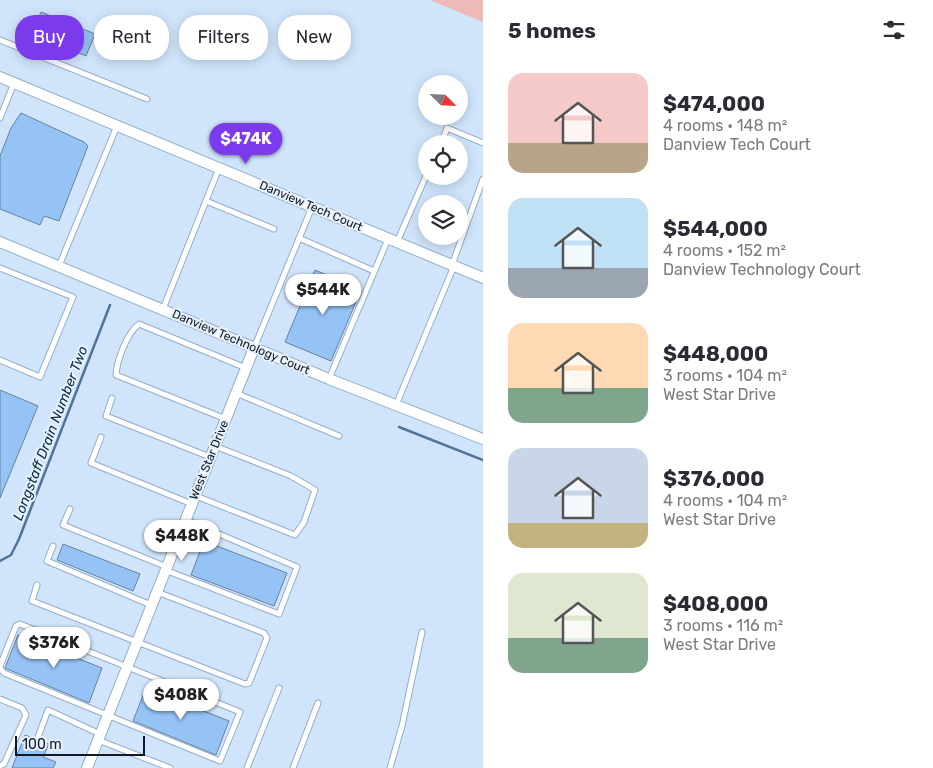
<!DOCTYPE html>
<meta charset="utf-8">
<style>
:root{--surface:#fff;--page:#f7f7f7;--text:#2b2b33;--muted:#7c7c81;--accent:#7c3aed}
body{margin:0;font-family:Rubik,sans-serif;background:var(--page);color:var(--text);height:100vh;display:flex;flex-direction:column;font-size:19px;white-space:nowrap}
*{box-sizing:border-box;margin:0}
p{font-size:16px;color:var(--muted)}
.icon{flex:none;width:28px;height:28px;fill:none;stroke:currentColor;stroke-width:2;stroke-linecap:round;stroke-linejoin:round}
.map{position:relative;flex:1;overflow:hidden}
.side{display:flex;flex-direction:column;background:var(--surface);width:450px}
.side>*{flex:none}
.hud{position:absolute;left:15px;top:15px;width:392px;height:45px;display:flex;gap:10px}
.needle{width:32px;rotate:114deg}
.buttons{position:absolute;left:418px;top:75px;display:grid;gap:10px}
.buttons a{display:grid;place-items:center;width:50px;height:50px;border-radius:50%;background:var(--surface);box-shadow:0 2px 12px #0003;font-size:25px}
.scale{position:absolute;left:15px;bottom:12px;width:130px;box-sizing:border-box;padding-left:5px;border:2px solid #111a24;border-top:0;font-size:14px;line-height:18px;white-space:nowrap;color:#111a24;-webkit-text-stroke:4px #e7f1fc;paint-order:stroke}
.price{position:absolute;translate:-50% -42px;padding:0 11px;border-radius:18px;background:#fff;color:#222;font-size:16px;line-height:32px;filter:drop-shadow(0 1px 2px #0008)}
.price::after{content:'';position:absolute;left:50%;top:30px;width:15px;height:11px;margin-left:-8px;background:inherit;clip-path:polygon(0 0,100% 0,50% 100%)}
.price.selected{background:var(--accent);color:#fff}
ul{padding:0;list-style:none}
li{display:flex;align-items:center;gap:15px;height:125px;padding:0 25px}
li span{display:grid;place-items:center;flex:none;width:140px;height:100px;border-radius:15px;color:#555}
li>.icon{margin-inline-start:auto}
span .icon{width:60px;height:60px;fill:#fffc;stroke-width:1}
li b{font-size:21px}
h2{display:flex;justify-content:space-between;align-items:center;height:60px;padding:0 25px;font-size:21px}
.pill{padding:0 18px;border-radius:20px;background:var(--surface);box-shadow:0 2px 12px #0003;font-size:18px;line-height:45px}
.pill.selected{background:var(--accent);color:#fff}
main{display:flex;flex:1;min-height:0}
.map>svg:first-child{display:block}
.green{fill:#efb9b7}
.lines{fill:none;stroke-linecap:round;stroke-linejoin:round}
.stream{stroke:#537498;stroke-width:2.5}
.building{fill:#96c3f5;stroke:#69819a}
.lane-casing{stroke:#94adc7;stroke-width:7}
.street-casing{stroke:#94adc7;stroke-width:12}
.lane{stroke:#fff;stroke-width:5}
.street{stroke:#fff;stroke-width:10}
.labels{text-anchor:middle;stroke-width:4;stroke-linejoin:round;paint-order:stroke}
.street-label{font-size:12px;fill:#111a24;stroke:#e7f1fc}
.water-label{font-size:14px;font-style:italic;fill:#0a2b4b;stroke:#e7f1fc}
</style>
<main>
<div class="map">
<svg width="483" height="768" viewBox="0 0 483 768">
<rect width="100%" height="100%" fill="#d0e5fc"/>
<path class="green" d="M430,0H483V22Z"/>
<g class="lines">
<g class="stream">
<path d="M399,427L483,460"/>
<path d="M0,561L11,555L19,539L110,305"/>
</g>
</g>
<g class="building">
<path d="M41,12L95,34L86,56L32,33Z"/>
<path d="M21,113L84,142L88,146L59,221L44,216L40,225L0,209V156L11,128Z"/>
<path d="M315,270L361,290L331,361L285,342Z"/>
<path d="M0,390L38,406L0,498Z"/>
<path d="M204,541L287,573L274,606L191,575Z"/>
<path d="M63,544L140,574L133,591L57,560Z"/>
<path d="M18,635L102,668L89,703L7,669L5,668Z"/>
<path d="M146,688L229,721L216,755L133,721Z"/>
<path d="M25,735L33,738L35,744L41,741L49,744L43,757L56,762L53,768H12Z"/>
</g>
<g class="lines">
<g class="lane-casing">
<g id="lane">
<path d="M0,40L147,99"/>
<path d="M0,118L14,83"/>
<path d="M441,144L447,128L483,143"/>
<path d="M206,201L274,229"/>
<path d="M299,238L374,271"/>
<path d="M397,242L426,176"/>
<path d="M452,265L483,179"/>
<path d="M59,266L117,126"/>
<path d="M0,268L73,297L40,377L0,360"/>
<path d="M163,309L219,168"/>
<path d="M254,348L312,207"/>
<path d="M329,379L388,239"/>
<path d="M236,393L339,436"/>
<path d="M112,398L106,416L210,457"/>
<path d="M396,405L454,266"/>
<path d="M226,419L116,375C117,360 127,333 139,324L246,368"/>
<path d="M101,437L91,463L192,504"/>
<path d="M196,496L295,535L304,522L315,490L291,476L215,446"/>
<path d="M70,509L63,525L167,567"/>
<path d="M53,546L47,561L151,605"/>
<path d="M165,570L279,614L297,567L186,520"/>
<path d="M37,585L32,601L245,684L249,683L267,638L264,633L157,592"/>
<path d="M0,666L16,626L20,624L240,712L220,761L4,673L0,668"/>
<path d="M0,699L22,708L26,715L4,764L0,766"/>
<path d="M37,740L48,710L100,734"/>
<path d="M98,740L170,768"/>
<path d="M247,768L279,688"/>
<path d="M293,768L318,703"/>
<path d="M390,768L402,726L422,632"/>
</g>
</g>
<g class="street-casing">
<g id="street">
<path d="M0,77L483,278"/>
<path d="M0,242L329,379L483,439"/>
<path d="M87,768L254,348"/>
</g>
</g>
<use href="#lane" class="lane"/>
<use href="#street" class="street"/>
</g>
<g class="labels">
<g class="street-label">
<text transform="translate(311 206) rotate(23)" y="4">Danview Tech Court</text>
<text transform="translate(241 342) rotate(23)" y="4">Danview Technology Court</text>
<text transform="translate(209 460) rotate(-68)" y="4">West Star Drive</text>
</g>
<g class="water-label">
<text transform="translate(50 433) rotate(-69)" y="5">Longstaff Drain Number Two</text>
</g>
</g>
</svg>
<div class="buttons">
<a><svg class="needle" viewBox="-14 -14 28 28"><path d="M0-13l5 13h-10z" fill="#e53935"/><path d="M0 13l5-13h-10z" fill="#7c7c81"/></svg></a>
<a><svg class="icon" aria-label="locate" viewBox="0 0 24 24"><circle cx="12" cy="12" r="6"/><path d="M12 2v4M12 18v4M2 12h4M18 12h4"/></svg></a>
<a><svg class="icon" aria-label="layers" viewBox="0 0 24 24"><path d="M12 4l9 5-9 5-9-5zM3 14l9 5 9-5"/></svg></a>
</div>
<div class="scale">100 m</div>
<b class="price selected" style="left:246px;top:165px">$474K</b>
<b class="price" style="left:323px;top:316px">$544K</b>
<b class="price" style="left:182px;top:562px">$448K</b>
<b class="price" style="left:54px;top:669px">$376K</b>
<b class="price" style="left:181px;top:721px">$408K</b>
<div class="hud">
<a class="pill selected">Buy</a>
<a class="pill">Rent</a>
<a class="pill">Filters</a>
<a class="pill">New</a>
</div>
</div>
<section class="side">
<h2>5 homes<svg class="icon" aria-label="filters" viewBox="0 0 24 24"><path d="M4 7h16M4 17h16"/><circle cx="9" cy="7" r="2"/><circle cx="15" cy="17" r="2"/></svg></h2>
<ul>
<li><span style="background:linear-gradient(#f6c9c9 70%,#b9a48a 0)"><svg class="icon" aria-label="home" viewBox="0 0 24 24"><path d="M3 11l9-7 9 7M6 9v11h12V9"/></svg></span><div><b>$474,000</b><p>4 rooms · 148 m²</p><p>Danview Tech Court</p></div></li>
<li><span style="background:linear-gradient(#bfe0f5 70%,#9aa5b1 0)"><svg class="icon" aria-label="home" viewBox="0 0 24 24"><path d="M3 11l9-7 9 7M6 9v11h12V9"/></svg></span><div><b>$544,000</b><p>4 rooms · 152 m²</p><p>Danview Technology Court</p></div></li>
<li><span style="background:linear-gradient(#ffd9b3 65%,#7fa58c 0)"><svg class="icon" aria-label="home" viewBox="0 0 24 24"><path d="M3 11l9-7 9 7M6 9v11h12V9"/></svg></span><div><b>$448,000</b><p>3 rooms · 104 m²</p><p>West Star Drive</p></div></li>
<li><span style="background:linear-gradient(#c9d6e8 75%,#c2b280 0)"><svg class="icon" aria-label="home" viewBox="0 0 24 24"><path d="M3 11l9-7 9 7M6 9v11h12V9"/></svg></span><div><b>$376,000</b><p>4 rooms · 104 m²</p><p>West Star Drive</p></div></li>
<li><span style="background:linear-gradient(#dfe7d0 65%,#7fa58c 0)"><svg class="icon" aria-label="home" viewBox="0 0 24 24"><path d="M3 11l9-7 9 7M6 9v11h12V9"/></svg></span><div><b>$408,000</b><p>3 rooms · 116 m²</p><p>West Star Drive</p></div></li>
</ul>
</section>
</main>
